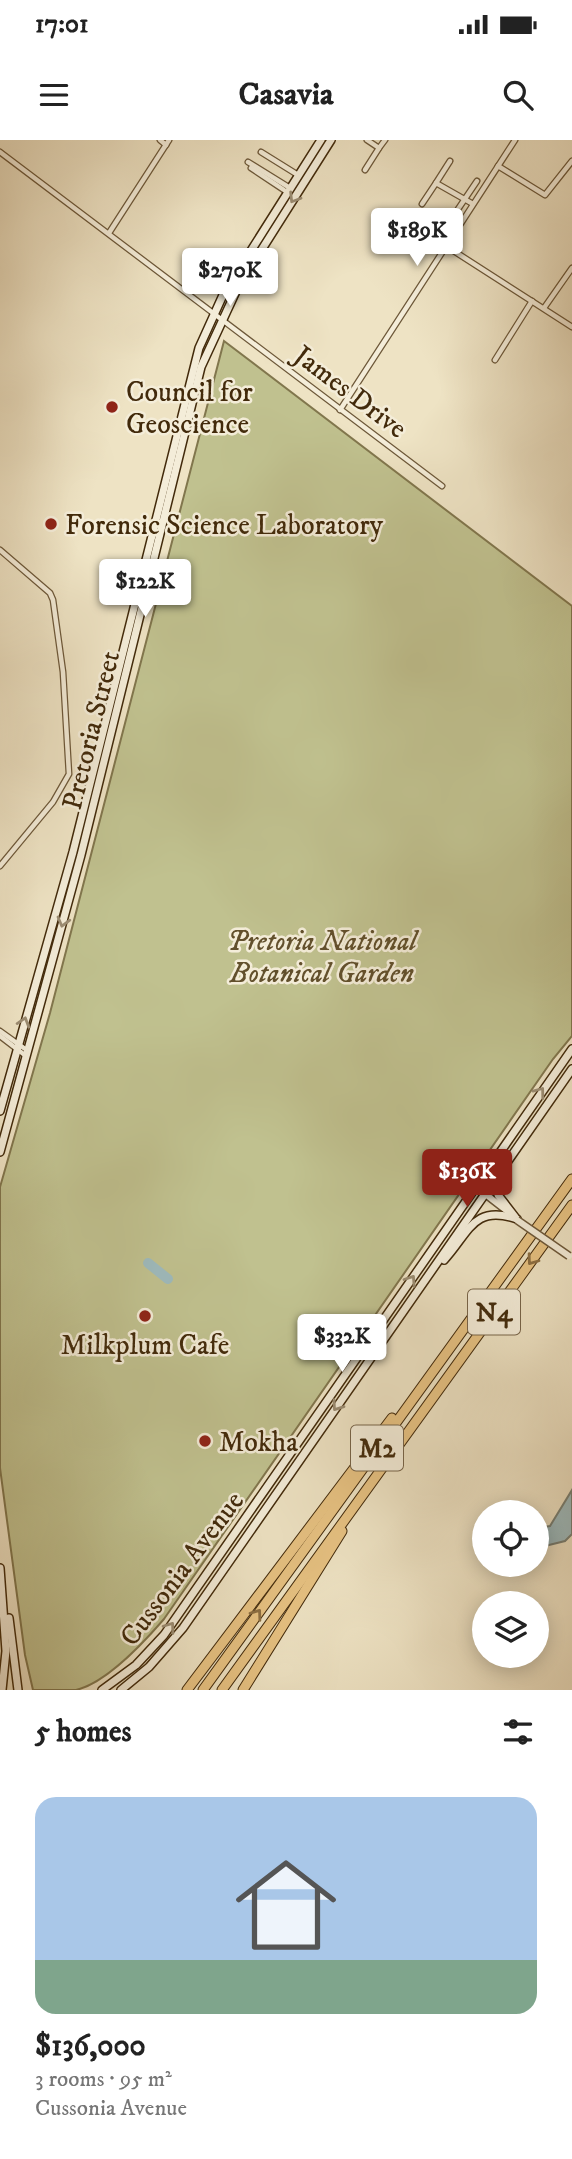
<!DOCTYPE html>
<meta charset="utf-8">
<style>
:root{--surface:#fff;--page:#f2f2f2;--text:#222;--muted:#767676;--line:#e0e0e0;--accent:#8f2418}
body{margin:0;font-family:"IM FELL DW Pica",serif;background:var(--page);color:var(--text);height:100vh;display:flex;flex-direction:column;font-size:26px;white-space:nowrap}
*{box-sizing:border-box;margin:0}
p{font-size:23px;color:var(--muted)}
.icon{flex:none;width:38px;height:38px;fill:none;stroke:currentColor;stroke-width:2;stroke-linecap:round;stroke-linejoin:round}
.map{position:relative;height:1550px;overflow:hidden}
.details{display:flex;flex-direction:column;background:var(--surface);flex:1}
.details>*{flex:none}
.buttons{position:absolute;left:472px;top:1360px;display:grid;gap:14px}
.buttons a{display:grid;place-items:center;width:77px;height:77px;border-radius:50%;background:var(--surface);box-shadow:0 4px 18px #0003;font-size:35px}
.price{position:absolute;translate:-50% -60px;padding:0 16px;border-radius:7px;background:#fff;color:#222;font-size:23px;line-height:46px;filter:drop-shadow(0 2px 4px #0008)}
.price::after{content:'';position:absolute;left:50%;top:42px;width:21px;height:16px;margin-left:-10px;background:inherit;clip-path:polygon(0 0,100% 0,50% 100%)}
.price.selected{background:var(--accent);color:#fff}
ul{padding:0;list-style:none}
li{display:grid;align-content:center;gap:14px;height:371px;padding:0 35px}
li+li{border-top:2px solid var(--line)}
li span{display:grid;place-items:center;height:217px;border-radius:21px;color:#555}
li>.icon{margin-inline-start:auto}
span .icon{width:126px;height:126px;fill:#fffc;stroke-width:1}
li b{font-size:30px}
h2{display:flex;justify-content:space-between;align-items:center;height:84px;padding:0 35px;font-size:30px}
.status{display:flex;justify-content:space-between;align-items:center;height:49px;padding:0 35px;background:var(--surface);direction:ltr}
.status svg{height:19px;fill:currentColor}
header{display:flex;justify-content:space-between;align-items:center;height:91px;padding:0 35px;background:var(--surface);font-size:32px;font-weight:700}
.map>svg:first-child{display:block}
.green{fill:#c0c18f;stroke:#81764d;stroke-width:2}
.water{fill:#9ebbbe;stroke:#798176;stroke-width:2}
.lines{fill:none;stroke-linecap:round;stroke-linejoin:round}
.river{stroke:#9ebbbe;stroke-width:10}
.minor-casing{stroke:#6d5839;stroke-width:7}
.tertiary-casing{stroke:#6d5839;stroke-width:9}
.secondary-casing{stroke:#422a0b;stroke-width:10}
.motorway-casing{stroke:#422a0b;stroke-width:11}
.minor{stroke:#f4edd9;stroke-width:4.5}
.tertiary{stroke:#f4edd9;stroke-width:6}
.secondary{stroke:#f4edd9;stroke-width:7}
.motorway{stroke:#e7c282;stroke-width:9}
.tertiary-bridge-casing{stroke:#6d5839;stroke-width:9;stroke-linecap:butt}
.tertiary-bridge{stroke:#f4edd9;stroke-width:6}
.oneway{stroke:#9b8c72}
.oneway2{stroke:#8c6e41}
.poi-dot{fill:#8f2418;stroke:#f4edd9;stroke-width:2.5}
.labels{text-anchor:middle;stroke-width:5;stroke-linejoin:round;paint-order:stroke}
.shield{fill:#f4edd9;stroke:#776449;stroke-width:2}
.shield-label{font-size:26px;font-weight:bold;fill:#422a0b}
.poi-label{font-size:28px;fill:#422a0b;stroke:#f4edd9;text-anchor:start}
.street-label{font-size:28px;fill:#422a0b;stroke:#f4edd9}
.park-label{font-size:28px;font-style:italic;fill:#62502c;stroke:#f4edd9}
</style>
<div class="status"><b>17:01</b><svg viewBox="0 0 49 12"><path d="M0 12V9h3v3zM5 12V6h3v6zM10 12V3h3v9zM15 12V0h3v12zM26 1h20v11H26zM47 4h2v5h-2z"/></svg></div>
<header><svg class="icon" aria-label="menu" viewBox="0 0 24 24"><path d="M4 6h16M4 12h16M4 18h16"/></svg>Casavia<svg class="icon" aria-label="search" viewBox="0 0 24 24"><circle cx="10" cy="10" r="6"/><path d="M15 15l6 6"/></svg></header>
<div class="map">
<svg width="572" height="1550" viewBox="0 0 572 1550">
<rect width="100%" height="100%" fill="#eee3c4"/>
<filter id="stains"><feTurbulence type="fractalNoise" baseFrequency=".00286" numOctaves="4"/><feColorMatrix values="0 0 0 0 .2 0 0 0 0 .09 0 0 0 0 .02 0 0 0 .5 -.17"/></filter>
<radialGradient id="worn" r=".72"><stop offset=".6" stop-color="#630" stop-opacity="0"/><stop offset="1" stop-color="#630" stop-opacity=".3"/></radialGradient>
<path class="green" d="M224,201L572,466V896L553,919L164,1479C145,1501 106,1543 76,1550C64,1550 46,1550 33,1550L25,1515L0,1328V1047L50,873Z"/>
<path class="water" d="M572,1350V1394L565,1401L537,1408V1388L550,1386Z"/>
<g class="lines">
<path class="river" d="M148,1123L168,1139"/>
<g class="minor-casing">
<g id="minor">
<path d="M160,0L166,5"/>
<path d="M367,0L379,8L385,0"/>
<path d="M0,12L442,346"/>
<path d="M261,12L298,35"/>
<path d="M248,22L290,48"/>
<path d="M498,26L545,55L572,21"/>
<path d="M251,28L287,52"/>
<path d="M365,30L379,8"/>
<path d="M436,43L450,21"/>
<path d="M422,64L436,43L473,64"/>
<path d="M448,84L477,41"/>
<path d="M109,93L169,0"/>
<path d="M446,106L572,187"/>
<path d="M544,168L572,128"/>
<path d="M495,220L532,161"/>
<path d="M340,270L515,0"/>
<path d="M0,410L50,453L53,460L63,532L69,634L53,662L0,726"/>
<path d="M0,891L28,911"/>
<path d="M0,896L26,916"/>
</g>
</g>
<g class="tertiary-casing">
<path id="tertiary" d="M475,1046L511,1074"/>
</g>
<g class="secondary-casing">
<g id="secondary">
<path d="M0,971L73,712L199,208L223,155L321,0"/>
<path d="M0,1012L81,715L201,227L238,147L331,0"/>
<path d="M499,1040L498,1055L515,1077"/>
<path d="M444,1120C469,1093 473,1064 517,1079"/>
<path d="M0,1428L6,1511L2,1550"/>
<path d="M9,1478L18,1550"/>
<path d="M102,1550L136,1525L164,1495L572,909"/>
<path d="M121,1550L149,1527L183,1488L572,929"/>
</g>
</g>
<g class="motorway-casing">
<g id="motorway">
<path d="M187,1550L392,1278"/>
<path d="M203,1550L572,1039"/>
<path d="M222,1550L572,1065"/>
<path d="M243,1550L342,1391"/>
</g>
</g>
<use href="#minor" class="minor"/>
<use href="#tertiary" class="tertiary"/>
<use href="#secondary" class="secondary"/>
<use href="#motorway" class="motorway"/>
<g class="tertiary-bridge-casing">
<path id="tertiary-bridge" d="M517,1080L569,1116"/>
</g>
<use href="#tertiary-bridge" class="tertiary-bridge"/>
</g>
<defs><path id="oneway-chevron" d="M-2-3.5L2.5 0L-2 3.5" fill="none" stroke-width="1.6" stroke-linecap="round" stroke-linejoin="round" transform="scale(1.75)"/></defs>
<g class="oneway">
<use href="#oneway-chevron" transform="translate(294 58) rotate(122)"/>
<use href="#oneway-chevron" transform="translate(63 782) rotate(105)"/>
<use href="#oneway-chevron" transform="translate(24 882) rotate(-73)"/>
<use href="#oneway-chevron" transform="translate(540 952) rotate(-53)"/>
<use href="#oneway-chevron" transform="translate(411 1140) rotate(-56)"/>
<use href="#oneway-chevron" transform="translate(337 1266) rotate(125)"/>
<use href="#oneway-chevron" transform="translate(170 1487) rotate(-54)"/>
</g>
<g class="oneway2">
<use href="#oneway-chevron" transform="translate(532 1120) rotate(126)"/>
<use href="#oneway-chevron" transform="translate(257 1474) rotate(-54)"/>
</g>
<g class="poi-dot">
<circle cx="112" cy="267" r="7"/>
<circle cx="51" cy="384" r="7"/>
<circle cx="145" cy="1176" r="7"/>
<circle cx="205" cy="1301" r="7"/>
</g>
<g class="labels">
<g class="shield">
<rect x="468" y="1149.5" width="52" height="45" rx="5"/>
<rect x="351" y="1285.5" width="52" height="45" rx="5"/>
</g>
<g class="shield-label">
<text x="494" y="1181">N4</text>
<text x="377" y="1317">M2</text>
</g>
<g class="poi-label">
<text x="126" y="261">Council for<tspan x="126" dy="32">Geoscience</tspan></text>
<text x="65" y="394">Forensic Science Laboratory</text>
<text x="145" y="1214" text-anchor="middle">Milkplum Cafe</text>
<text x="219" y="1311">Mokha</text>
</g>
<g class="street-label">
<text transform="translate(351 251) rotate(37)" y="10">James Drive</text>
<text transform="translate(90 590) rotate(-76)" y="10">Pretoria Street</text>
<text transform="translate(181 1428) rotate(-53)" y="10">Cussonia Avenue</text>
</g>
<g class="park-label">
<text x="322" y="810">Pretoria National<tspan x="322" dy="32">Botanical Garden</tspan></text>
</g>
</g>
<rect width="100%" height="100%" filter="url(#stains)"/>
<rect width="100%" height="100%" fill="url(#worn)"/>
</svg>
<div class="buttons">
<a><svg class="icon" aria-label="locate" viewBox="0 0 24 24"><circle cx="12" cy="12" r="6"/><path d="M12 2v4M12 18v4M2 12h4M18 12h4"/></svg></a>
<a><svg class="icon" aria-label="layers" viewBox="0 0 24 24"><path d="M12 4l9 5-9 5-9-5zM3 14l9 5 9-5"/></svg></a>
</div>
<b class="price" style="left:417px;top:128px">$189K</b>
<b class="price" style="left:230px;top:168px">$270K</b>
<b class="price" style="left:145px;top:479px">$122K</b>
<b class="price selected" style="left:467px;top:1069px">$136K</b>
<b class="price" style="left:342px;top:1234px">$332K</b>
</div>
<section class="details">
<h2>5 homes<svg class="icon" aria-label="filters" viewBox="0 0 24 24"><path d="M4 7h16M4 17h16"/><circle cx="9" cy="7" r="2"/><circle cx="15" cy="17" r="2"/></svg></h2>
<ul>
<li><span style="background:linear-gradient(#a9c7e8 75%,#7fa58c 0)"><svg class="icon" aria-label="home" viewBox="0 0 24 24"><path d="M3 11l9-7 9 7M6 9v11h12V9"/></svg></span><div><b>$136,000</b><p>3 rooms · 95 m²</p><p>Cussonia Avenue</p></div></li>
</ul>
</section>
